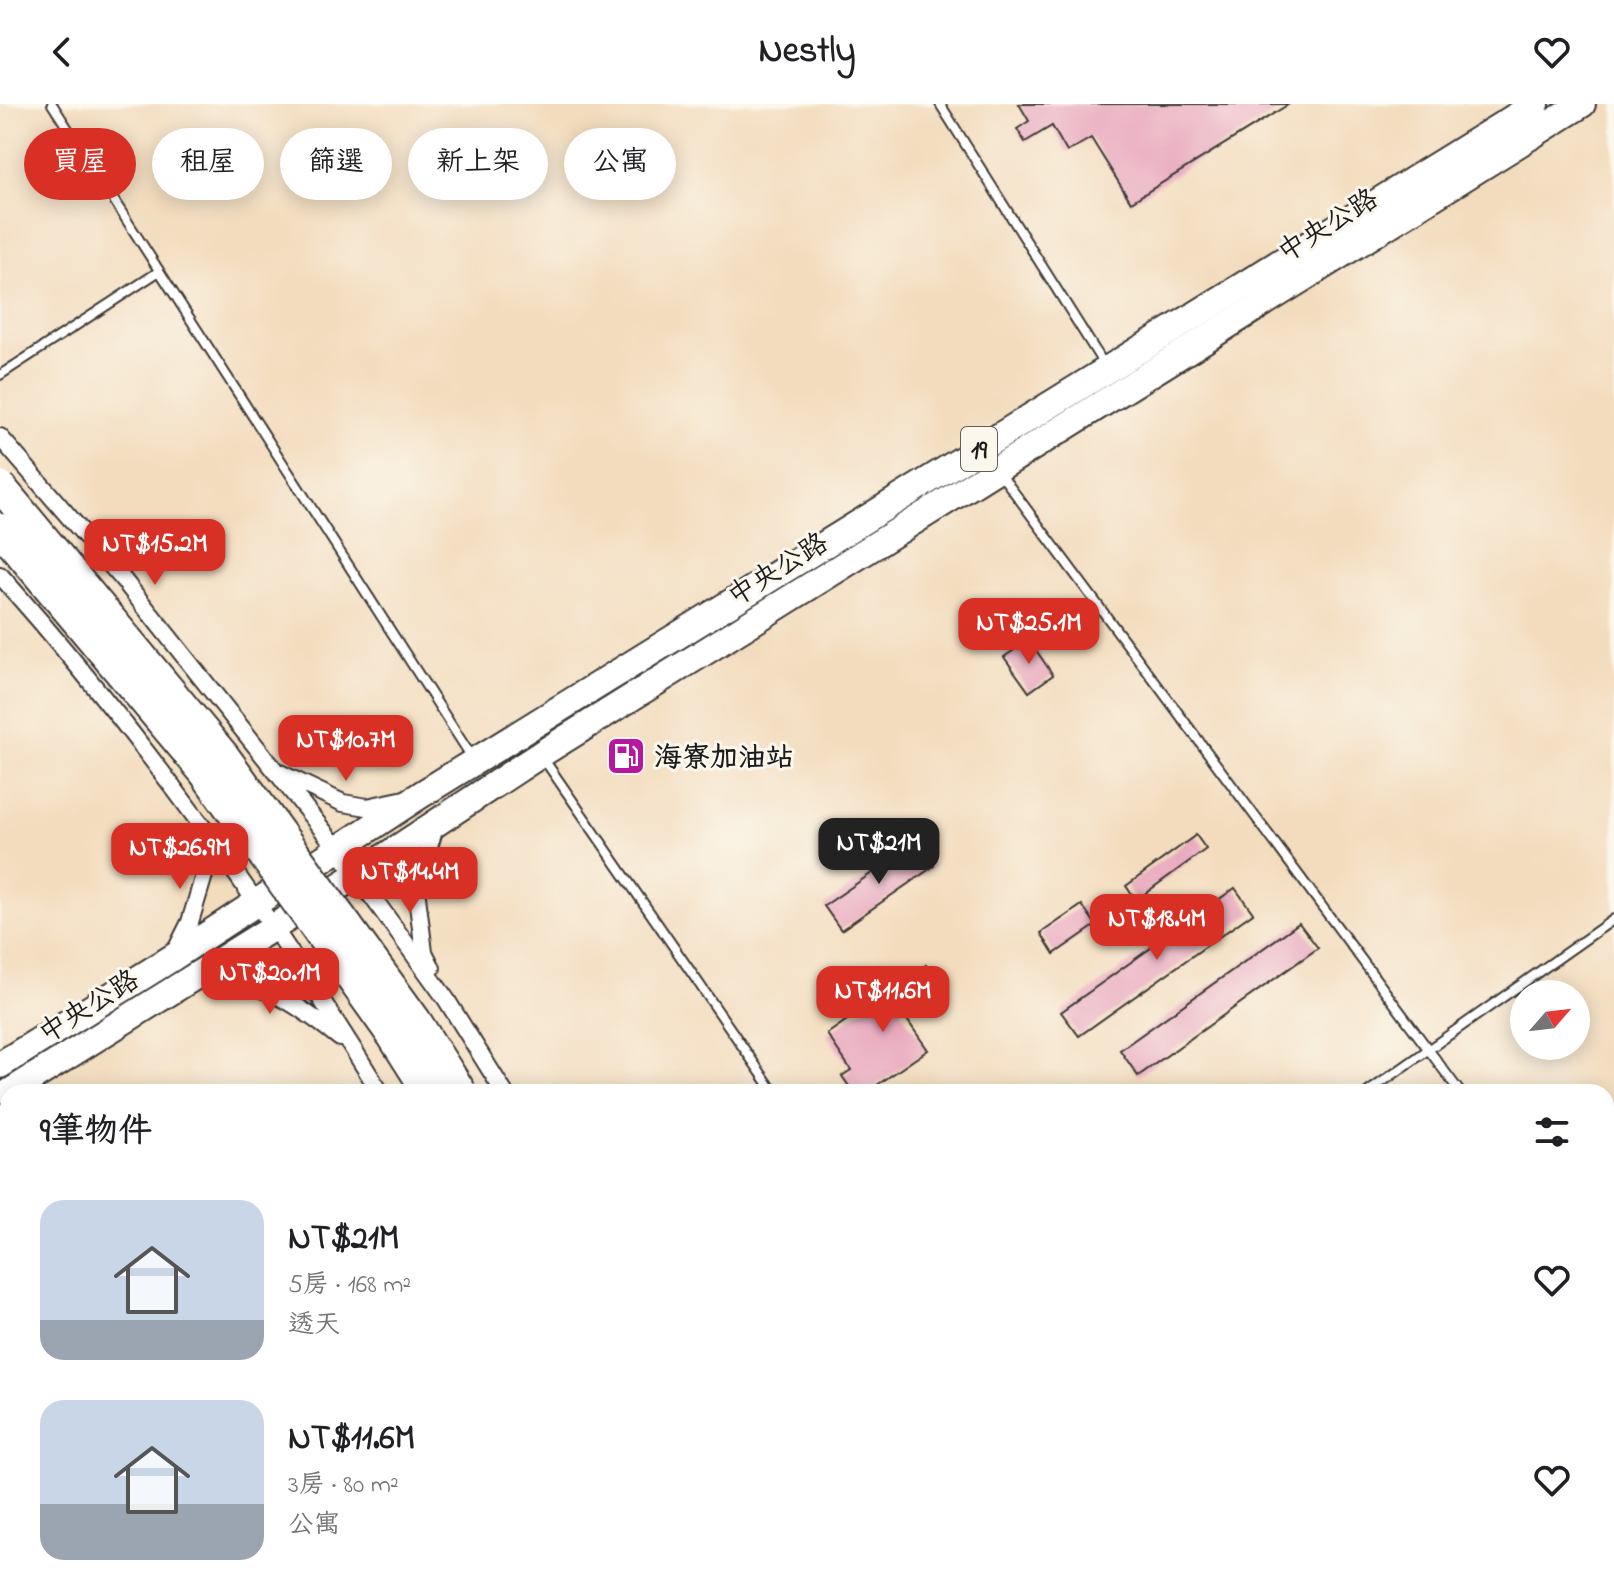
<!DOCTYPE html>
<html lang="zh-TW">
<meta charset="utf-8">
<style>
:root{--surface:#fff;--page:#f6f6f6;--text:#202124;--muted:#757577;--accent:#d93025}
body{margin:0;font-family:"Indie Flower","LXGW WenKai TC",sans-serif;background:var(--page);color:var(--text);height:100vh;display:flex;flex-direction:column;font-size:30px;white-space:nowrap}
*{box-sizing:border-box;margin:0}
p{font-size:26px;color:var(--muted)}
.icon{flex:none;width:44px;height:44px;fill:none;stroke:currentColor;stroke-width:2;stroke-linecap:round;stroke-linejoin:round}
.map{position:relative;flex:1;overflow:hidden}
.sheet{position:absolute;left:0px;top:980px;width:1614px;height:512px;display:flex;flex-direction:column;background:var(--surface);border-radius:24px 24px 0 0;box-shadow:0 4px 20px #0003}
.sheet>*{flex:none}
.top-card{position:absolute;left:24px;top:24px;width:800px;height:72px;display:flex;gap:16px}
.needle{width:52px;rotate:62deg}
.controls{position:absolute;left:1510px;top:876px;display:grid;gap:16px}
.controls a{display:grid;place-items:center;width:80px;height:80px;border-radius:50%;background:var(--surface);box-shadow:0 4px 20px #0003;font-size:40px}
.price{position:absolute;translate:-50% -68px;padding:0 18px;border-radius:16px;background:var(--accent);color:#fff;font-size:26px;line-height:52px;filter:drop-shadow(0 2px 4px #0008)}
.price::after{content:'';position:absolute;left:50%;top:48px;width:24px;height:18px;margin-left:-12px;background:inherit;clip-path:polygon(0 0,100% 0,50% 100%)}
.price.current{background:#222;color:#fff}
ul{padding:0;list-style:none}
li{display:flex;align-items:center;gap:24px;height:200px;padding:0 40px}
li span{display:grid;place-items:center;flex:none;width:224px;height:160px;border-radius:24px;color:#555}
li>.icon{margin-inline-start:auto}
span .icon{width:96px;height:96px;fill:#fffc;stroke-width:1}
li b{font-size:34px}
h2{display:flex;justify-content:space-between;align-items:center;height:96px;padding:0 40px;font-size:34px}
.chip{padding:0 28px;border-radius:36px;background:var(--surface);box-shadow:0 4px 20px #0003;font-size:28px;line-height:72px}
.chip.current{background:var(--accent);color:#fff}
header{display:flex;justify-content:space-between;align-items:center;height:104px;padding:0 40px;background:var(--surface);font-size:36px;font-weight:700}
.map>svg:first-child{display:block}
.building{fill:#e9a8be}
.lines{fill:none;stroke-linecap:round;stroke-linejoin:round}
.service-casing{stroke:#3c3934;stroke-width:12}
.minor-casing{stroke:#3c3934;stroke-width:20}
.primary-casing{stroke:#3c3934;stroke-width:30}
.motorway-casing{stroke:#3c3934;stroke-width:34}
.service{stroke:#fff;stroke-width:8}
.minor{stroke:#fff;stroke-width:16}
.primary{stroke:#fff;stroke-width:26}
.motorway{stroke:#fff;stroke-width:30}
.motorway-bridge-casing{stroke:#3c3934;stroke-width:34;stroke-linecap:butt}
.motorway-bridge{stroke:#fff;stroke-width:30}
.labels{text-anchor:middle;stroke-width:6;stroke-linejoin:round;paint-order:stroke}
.shield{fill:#fbf7ec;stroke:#5f5e5a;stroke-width:2}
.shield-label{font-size:26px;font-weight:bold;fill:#1c1c1c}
.street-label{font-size:28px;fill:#1c1c1c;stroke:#fbf7ec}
.poi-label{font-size:28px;font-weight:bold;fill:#1c1c1c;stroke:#fbf7ec;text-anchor:start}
</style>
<header><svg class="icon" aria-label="back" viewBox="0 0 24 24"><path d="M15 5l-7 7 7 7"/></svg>Nestly<svg class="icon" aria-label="heart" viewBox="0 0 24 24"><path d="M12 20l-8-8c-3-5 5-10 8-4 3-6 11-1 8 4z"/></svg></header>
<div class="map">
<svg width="1614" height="1492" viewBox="0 0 1614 1492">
<rect width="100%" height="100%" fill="#fbf7ec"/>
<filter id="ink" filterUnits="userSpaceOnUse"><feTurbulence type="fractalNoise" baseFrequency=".0125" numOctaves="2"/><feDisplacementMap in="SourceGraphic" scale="16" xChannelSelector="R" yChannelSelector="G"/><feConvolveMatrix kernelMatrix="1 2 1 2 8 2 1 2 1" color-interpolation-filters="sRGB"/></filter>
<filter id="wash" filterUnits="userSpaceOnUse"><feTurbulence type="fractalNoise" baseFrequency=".006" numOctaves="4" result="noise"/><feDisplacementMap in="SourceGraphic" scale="32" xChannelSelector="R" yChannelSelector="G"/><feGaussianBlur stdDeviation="1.8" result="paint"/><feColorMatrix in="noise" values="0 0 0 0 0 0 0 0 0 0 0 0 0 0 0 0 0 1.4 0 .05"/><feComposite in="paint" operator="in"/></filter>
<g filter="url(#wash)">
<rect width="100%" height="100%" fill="#f3dcbd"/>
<g id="blocks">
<g class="building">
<path d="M1019,0H1289L1131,98L1091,34L1067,48L1052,22L1025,38L1017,25L1029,17Z"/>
<path d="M1029,536L1053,571L1029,588L1004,553Z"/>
<path d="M1196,731L1206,745L1136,796L1126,782Z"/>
<path d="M917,738L934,762L841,826L824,802Z"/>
<path d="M1235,784L1253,809L1079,932L1061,908Z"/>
<path d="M1082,801L1096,821L1054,850L1041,829Z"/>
<path d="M1299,819L1318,844L1138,972L1120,946Z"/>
<path d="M926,861L940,882L901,907L928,946L867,988H853L842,972L851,966L827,930Z"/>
</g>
</g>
</g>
<g filter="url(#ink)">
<use href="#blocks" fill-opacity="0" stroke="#3c3934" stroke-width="2"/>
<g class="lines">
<g class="service-casing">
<g id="service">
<path d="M52,0L473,655"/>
<path d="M940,0L1105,262"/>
<path d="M0,271L158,168"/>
<path d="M999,368L1460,988"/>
<path d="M543,654L774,988"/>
<path d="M1368,988L1614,815"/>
<path d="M1606,1195L1614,1206"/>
<path d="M1101,1484L1106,1492"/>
</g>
</g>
<g class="minor-casing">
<g id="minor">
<path d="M0,333L121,473L337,744L446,895L504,988"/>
<path d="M0,471C142,631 268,806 380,988"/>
<path d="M280,669L343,699L367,703L405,695"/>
<path d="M174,850L190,818L205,768L202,724"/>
<path d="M432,864L424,848L416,785L437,717"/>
<path d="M191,877C206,877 222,875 236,878C276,884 309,910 340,934"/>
<path d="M667,1484L671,1492"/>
<path d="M803,1484L807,1492"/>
</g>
</g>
<g class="primary-casing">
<g id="primary">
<path d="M0,961L172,854L422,690L1536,0"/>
<path d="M10,988L357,771L541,650L1582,0"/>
</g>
</g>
<g class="motorway-casing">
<g id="motorway">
<path d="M691,1484L695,1492"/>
<path d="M719,1484L723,1492"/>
<path d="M750,1484L753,1492"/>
<path d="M779,1484L783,1492"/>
</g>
</g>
<use href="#service" class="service"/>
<use href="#minor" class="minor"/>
<use href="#primary" class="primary"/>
<use href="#motorway" class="motorway"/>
<g class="motorway-bridge-casing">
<g id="motorway-bridge">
<path d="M0,382L224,652L416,917L461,988"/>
<path d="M0,425L204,668L392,931L428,988"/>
</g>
</g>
<use href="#motorway-bridge" class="motorway-bridge"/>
</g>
</g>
<defs>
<g id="fuel-square" transform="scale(2)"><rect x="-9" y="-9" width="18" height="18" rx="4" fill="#b5179e" stroke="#fbf7ec"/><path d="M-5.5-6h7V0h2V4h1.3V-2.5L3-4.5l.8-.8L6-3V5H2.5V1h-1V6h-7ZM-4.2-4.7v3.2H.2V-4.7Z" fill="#fff"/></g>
</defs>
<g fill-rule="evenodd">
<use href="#fuel-square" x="626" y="652"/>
</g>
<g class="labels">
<rect class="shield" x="961" y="323" width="36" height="44" rx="6"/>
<g class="shield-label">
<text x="979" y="354">19</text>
</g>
<g class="street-label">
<text transform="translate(1327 120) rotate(-32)" y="10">中央公路</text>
<text transform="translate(777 464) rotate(-32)" y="10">中央公路</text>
<text transform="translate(88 901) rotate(-32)" y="10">中央公路</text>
</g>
<g class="poi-label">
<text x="654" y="662">海寮加油站</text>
</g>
</g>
</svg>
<div class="controls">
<a><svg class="needle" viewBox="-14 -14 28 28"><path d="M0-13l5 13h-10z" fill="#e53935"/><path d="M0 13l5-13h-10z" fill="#757577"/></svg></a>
</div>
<b class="price" style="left:155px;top:483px">NT$15.2M</b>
<b class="price" style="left:1029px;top:562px">NT$25.1M</b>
<b class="price" style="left:346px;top:679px">NT$10.7M</b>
<b class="price current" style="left:879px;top:782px">NT$21M</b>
<b class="price" style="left:180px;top:787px">NT$26.9M</b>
<b class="price" style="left:410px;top:811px">NT$14.4M</b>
<b class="price" style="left:1157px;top:858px">NT$18.4M</b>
<b class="price" style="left:270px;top:912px">NT$20.1M</b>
<b class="price" style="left:883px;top:930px">NT$11.6M</b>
<div class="top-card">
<a class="chip current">買屋</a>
<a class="chip">租屋</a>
<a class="chip">篩選</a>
<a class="chip">新上架</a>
<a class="chip">公寓</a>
</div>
<section class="sheet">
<h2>9筆物件<svg class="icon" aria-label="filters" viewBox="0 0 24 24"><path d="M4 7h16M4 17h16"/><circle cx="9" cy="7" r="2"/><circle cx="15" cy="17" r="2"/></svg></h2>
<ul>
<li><span style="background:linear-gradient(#c9d6e8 75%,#9aa5b1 0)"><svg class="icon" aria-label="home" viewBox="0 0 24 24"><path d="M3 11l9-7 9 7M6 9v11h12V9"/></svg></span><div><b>NT$21M</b><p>5房 · 168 m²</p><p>透天</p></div><svg class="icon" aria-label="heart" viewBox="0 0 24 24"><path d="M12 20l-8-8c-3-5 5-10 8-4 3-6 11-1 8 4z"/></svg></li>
<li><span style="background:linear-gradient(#c9d6e8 65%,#9aa5b1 0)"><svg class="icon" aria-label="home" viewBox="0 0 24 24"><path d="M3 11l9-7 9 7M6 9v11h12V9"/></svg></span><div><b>NT$11.6M</b><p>3房 · 80 m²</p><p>公寓</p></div><svg class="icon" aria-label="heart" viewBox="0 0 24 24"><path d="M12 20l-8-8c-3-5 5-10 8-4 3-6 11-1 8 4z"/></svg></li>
</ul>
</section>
</div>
